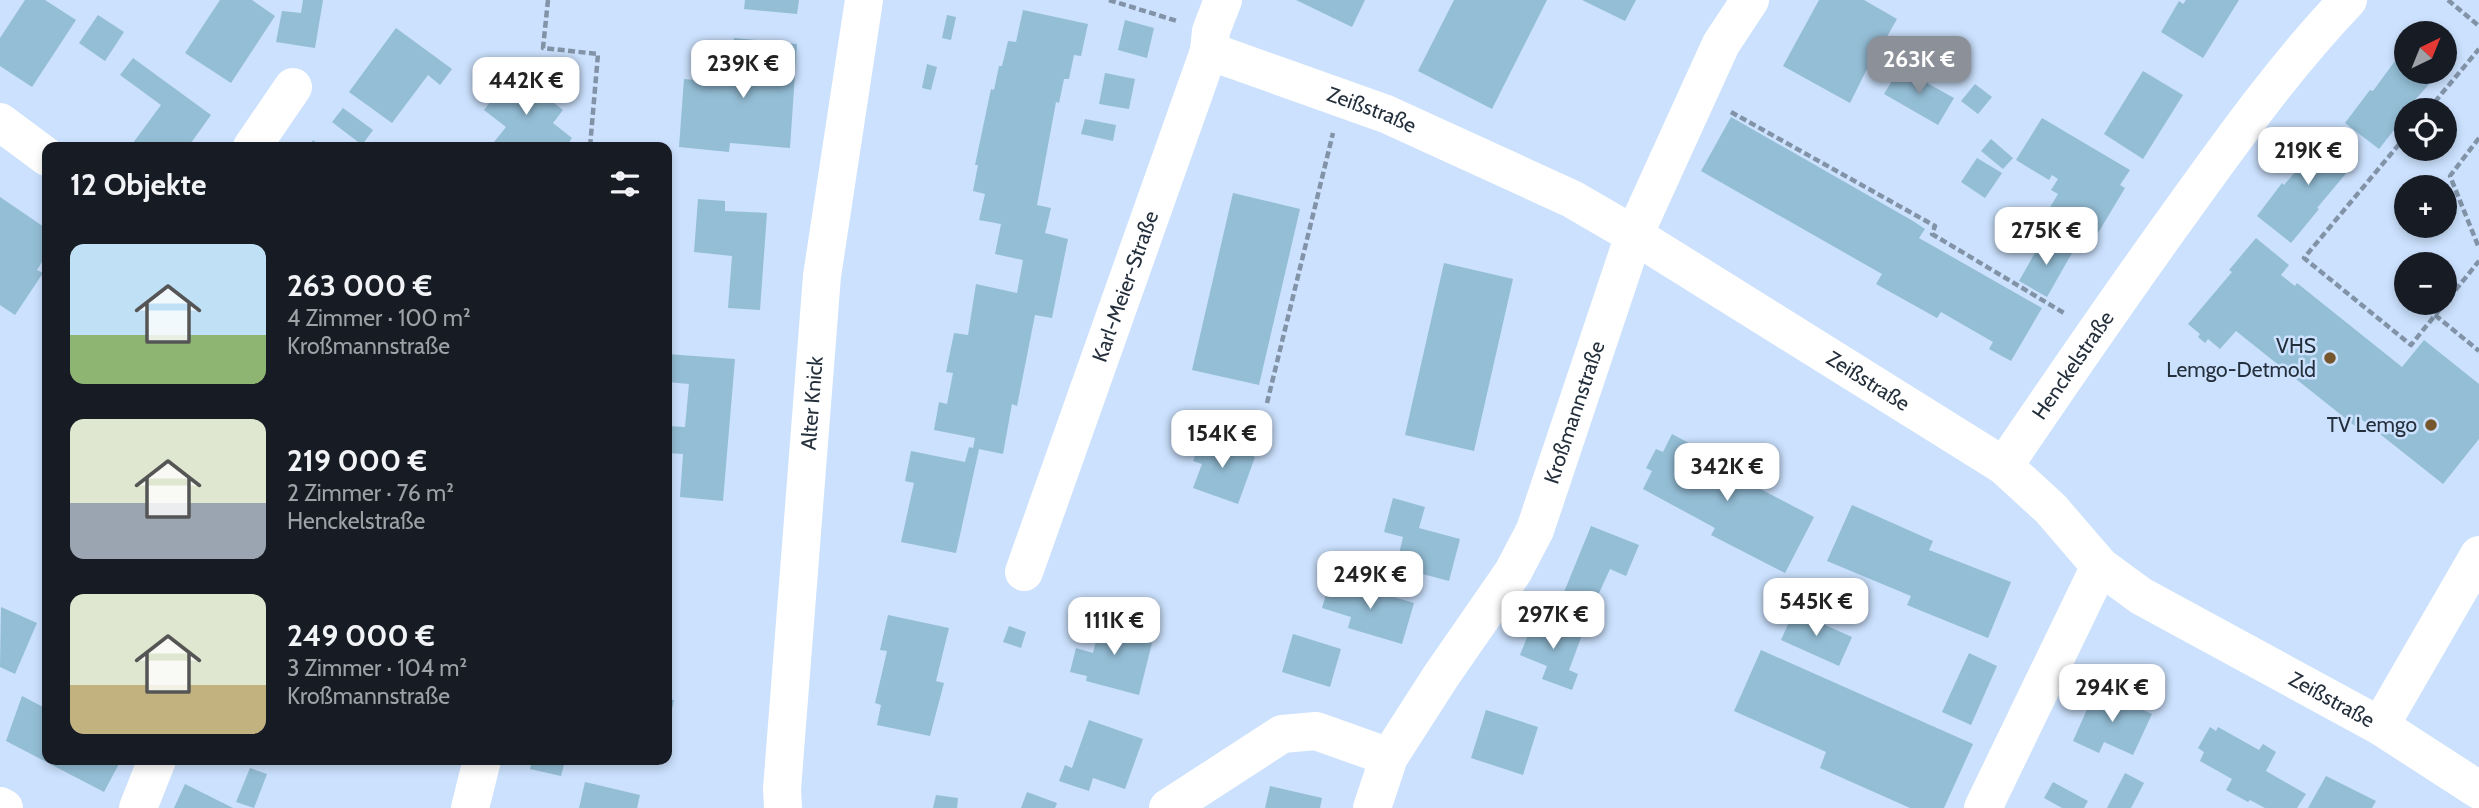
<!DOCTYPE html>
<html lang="de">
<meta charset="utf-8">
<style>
:root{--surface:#171b24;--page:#20242c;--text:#f1f3f6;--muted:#9ea1a6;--accent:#8c9099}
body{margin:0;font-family:Cabin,sans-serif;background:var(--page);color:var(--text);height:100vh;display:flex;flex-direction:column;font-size:26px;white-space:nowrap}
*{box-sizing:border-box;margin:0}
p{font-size:23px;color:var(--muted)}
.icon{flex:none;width:38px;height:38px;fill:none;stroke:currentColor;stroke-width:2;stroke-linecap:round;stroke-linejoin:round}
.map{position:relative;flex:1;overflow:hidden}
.details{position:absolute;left:42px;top:142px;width:630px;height:623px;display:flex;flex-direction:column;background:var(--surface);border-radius:14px;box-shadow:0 4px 10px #0003}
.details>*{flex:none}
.needle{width:46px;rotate:43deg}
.fabs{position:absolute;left:2394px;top:21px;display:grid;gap:14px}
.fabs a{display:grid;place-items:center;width:63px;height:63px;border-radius:50%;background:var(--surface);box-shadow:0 4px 10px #0003;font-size:35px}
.price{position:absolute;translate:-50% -60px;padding:0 16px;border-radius:14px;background:#fff;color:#222;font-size:23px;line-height:46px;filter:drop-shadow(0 2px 4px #0008)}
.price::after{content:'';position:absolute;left:50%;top:42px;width:21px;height:16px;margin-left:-10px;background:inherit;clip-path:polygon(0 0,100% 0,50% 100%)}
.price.active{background:var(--accent);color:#fff}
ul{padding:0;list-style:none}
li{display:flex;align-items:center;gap:21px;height:175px;padding:0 28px}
li span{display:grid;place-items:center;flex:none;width:196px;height:140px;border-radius:14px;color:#555}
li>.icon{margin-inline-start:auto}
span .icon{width:84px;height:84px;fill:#fffc;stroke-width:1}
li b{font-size:30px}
h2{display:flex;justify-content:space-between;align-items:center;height:84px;padding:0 28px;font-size:30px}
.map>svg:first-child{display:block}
.building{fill:#94bed6}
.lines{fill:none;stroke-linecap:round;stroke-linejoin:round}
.path{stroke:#8293a8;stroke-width:4.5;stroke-dasharray:7 3.5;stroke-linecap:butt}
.minor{stroke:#fff;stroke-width:38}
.poi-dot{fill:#76562c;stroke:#cbe1fd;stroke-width:2.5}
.labels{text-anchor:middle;stroke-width:5;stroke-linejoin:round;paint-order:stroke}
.street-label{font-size:21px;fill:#242f3c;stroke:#cbe1fd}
.poi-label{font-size:21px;fill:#242f3c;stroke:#cbe1fd;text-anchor:end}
</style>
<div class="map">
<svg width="2479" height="808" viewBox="0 0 2479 808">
<rect width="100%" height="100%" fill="#cbe1fd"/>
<g class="building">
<path d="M25,0H45L76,20L32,87L0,66V38Z"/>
<path d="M220,0H252L275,16L231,83L185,53Z"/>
<path d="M303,0H323L315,48L276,42L282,11L301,13Z"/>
<path d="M745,0H799L797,14L744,9Z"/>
<path d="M1296,0H1365L1352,27Z"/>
<path d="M1454,0H1547L1492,109L1418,71Z"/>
<path d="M1582,0H1636L1625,21Z"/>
<path d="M1819,0H1864L1897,19L1876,56L1874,55L1850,103L1783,66Z"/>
<path d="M2186,0H2239L2203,58L2161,32L2179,1L2183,4Z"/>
<path d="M1023,10L1088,24L1081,56L1074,55L1069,79H1064L1059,103L1056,102L1037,205L1051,208L1045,233L1068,239L1052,318L1035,315L1017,406L1012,404L1003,454L979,449L956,553L901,542L914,483L905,481L911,451L965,462L969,447L973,448L975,438L934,430L939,402L947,404L953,373L946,372L954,333L968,335L976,284L1017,293L1023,260L995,254L1001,224L979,220L985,194L973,191L978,165H975L991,89L994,90L999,66H1002L1008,41L1016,42Z"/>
<path d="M98,15L124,32L105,61L79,43Z"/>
<path d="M947,15L956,17L951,40L942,38Z"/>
<path d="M1125,20L1154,28L1147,58L1118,50Z"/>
<path d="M396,28L452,69L440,85L428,75L392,123L349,92Z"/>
<path d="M734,38L797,44L790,148L730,143L729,152L679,147L684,79L729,83Z"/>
<path d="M2406,46V72H2440L2406,110L2405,116L2379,149L2345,123L2370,90L2373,91Z"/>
<path d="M133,58L211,115L188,147H130L161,105L120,75Z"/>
<path d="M927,64L937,67L931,90L922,88Z"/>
<path d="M1900,68L1954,98L1938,125L1884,94Z"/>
<path d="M2143,71L2183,95L2143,159L2104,134Z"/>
<path d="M514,72L563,110L553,123L572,138L566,147H490L506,127L484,110Z"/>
<path d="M1105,73L1135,79L1129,109L1099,104Z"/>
<path d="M1975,84L1992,97L1978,114L1961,101Z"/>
<path d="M343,108L373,130L362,145L332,122Z"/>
<path d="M1731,117L1913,221L1925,229L1919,238L2042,308L2011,361L1989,349L1993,342L1941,312L1937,318L1876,284L1882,274L1701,171Z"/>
<path d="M2042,118L2130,170L2120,185L2125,188L2092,243L2046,214L2058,194L2051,190L2058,179L2052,175L2049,180L2016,160Z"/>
<path d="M1085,119L1116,125L1113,141L1081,134Z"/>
<path d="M2326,131L2359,158L2317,208L2319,209L2291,243L2257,216L2282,183L2284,185L2302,164L2300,163Z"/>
<path d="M1991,139L2013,158L2003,169L1981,151Z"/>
<path d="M313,140L322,147H308Z"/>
<path d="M1977,158L2002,173L1985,198L1961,182Z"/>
<path d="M1233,193L1300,209L1259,385L1192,370Z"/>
<path d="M0,197L47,229V254L37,270L43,273L15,315L0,305Z"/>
<path d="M698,199L725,201V211L767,213L760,310L728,308L732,256L694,252Z"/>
<path d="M2044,237L2072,253L2047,297L2019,281Z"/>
<path d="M2256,238L2289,265L2281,275L2295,286L2297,283L2402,367L2424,340L2479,384V439L2443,484L2361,419L2355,426L2236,331L2220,349L2208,339L2205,343L2198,337L2200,334L2188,324L2232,272L2229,270Z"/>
<path d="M1444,263L1513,279L1474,451L1405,435Z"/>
<path d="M667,354L735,359L723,501L680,497L683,454L667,453V426L685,427L689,384L667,382Z"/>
<path d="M1672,434L1745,473L1741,479L1814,517L1785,573L1711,535L1715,528L1643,489L1652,471L1646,468L1656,449L1663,452Z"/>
<path d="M1202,437L1255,457L1238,504L1193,488L1202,464L1193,461Z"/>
<path d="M1393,498L1425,507L1419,528L1460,539L1449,581L1396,567L1403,537L1384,532Z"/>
<path d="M1852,505L1933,541L1929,550L2011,582L1988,638L1907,605L1911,596L1827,561Z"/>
<path d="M1591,526L1639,545L1626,576L1610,569L1589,615L1560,602Z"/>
<path d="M1330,581L1359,590L1360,587L1414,603L1402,644L1348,628L1351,617L1322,608Z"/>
<path d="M1,607L37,623L15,674L0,667Z"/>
<path d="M1794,611L1852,637L1839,666L1781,640Z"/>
<path d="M1097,612L1126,620L1123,635L1152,643L1139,695L1086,681L1087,676L1070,672L1076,648L1093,653L1099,629L1093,627Z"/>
<path d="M888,615L949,628L936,681L944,683L930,736L877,725L881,705L875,703L887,651L880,650Z"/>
<path d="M1535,617L1582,635L1569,670L1578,674L1572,690L1542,679L1547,666L1520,655Z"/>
<path d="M1009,626L1026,632L1021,648L1003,642Z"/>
<path d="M1293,634L1341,649L1330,687L1282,672Z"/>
<path d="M1761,650L1973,744L1944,808H1910L1820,768L1826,752L1734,711Z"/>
<path d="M1969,653L1997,666L1971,725L1942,712Z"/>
<path d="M2096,689L2152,714L2133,755L2104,742L2099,753L2073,741Z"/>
<path d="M22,696L47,709V760H121L104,792L6,741Z"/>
<path d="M667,699L674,700L668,728H667Z"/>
<path d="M1486,710L1538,727L1523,775L1471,758Z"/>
<path d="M1089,720L1143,739L1125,789L1093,778L1089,791L1059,781L1065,765L1072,768Z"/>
<path d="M2210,727L2216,731L2218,727L2259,750L2263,744L2276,752L2266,771L2306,794L2297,808H2265L2250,800L2248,802L2226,790L2232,779L2200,761L2204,752L2198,748Z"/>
<path d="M532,760L565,761L561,776L530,769Z"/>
<path d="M250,768L267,774L254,808L236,802Z"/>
<path d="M2125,773L2144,783L2131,808H2107Z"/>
<path d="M2326,776L2376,801L2372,808H2308Z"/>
<path d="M585,782L640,795L637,808H579Z"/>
<path d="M2053,782L2088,801L2084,808H2062L2044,798Z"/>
<path d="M185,784L233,808H174Z"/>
<path d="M1270,786L1322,798L1320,808H1265Z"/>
<path d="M1027,792L1057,803L1055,808H1021Z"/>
<path d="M936,795L958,798L957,808H933Z"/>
</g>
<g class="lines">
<g class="path">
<path d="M548,0L543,48L598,54L590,147"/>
<path d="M1109,0L1177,21"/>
<path d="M2448,0L2479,26"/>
<path d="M2428,110L2479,49"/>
<path d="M1731,112L1935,226L1932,234L2064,313"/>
<path d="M2406,136L2304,258L2411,345L2479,261"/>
<path d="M2479,138L2450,176L2479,248"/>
<path d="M2435,315L2479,351"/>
<path d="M1267,403L1333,133"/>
</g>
<g class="minor">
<path id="s1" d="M1209,51L1386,114L1572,199L1634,235L2004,466L2051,509L2100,566L2141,596L2380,726L2479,790"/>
<path d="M0,122L47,157"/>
<path d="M252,147L293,87"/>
<path id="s2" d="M2004,466C2061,382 2118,299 2177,217C2231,142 2284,67 2348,0"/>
<path id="s3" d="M1024,572L1209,51L1211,31L1223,0"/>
<path d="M2380,726L2479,555"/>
<path d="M0,806L4,808"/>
<path d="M138,808L157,760"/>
<path d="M470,808L482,760"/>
<path id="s4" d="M783,808L782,789L822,276L864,0"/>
<path d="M1168,808L1282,734L1316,731L1389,757"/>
<path id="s5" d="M1372,808L1389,757L1441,676L1513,572L1535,530L1634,235L1721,44L1750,0"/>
<path d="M1983,808L2100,566"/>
</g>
</g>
<g class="poi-dot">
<circle cx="2330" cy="358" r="7"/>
<circle cx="2431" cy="425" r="7"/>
</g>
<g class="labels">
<g class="street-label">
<text dy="7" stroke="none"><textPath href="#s1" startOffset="173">Zeißstraße</textPath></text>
<text dy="7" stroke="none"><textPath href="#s3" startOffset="303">Karl-Meier-Straße</textPath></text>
<text dy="7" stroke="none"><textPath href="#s2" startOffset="122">Henckelstraße</textPath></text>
<text dy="7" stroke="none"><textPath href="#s1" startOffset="740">Zeißstraße</textPath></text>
<text dy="7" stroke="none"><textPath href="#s4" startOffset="406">Alter Knick</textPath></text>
<text dy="7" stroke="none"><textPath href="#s5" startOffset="448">Kroßmannstraße</textPath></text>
<text dy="7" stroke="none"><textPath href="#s1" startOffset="1307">Zeißstraße</textPath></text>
</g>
<g class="poi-label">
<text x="2316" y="353">VHS<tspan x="2316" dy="24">Lemgo-Detmold</tspan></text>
<text x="2417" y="432">TV Lemgo</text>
</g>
</g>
</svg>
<div class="fabs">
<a><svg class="needle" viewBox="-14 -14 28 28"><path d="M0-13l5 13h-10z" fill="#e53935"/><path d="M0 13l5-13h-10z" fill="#9ea1a6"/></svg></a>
<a><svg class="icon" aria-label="locate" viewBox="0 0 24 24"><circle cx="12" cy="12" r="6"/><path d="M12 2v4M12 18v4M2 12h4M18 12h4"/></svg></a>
<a>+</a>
<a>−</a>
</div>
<b class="price active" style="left:1919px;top:96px">263K €</b>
<b class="price" style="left:743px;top:100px">239K €</b>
<b class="price" style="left:526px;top:117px">442K €</b>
<b class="price" style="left:2308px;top:187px">219K €</b>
<b class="price" style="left:2046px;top:267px">275K €</b>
<b class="price" style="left:1222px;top:470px">154K €</b>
<b class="price" style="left:1727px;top:503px">342K €</b>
<b class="price" style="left:1370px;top:611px">249K €</b>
<b class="price" style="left:1816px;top:638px">545K €</b>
<b class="price" style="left:1553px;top:651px">297K €</b>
<b class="price" style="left:1114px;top:657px">111K €</b>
<b class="price" style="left:2112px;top:724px">294K €</b>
<section class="details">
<h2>12 Objekte<svg class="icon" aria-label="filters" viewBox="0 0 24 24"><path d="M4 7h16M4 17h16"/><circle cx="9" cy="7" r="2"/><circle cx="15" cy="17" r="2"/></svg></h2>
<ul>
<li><span style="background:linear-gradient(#bfe0f5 65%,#8fb573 0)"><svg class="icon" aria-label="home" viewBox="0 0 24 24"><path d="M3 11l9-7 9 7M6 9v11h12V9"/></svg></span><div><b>263 000 €</b><p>4 Zimmer · 100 m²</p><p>Kroßmannstraße</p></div></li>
<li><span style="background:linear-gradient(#dfe7d0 60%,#9aa5b1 0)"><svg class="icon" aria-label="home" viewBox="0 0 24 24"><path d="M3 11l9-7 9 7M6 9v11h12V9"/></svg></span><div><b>219 000 €</b><p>2 Zimmer · 76 m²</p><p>Henckelstraße</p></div></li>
<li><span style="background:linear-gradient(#dfe7d0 65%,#c2b280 0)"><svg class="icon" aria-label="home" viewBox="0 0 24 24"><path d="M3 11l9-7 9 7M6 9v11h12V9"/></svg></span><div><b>249 000 €</b><p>3 Zimmer · 104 m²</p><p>Kroßmannstraße</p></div></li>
</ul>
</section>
</div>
